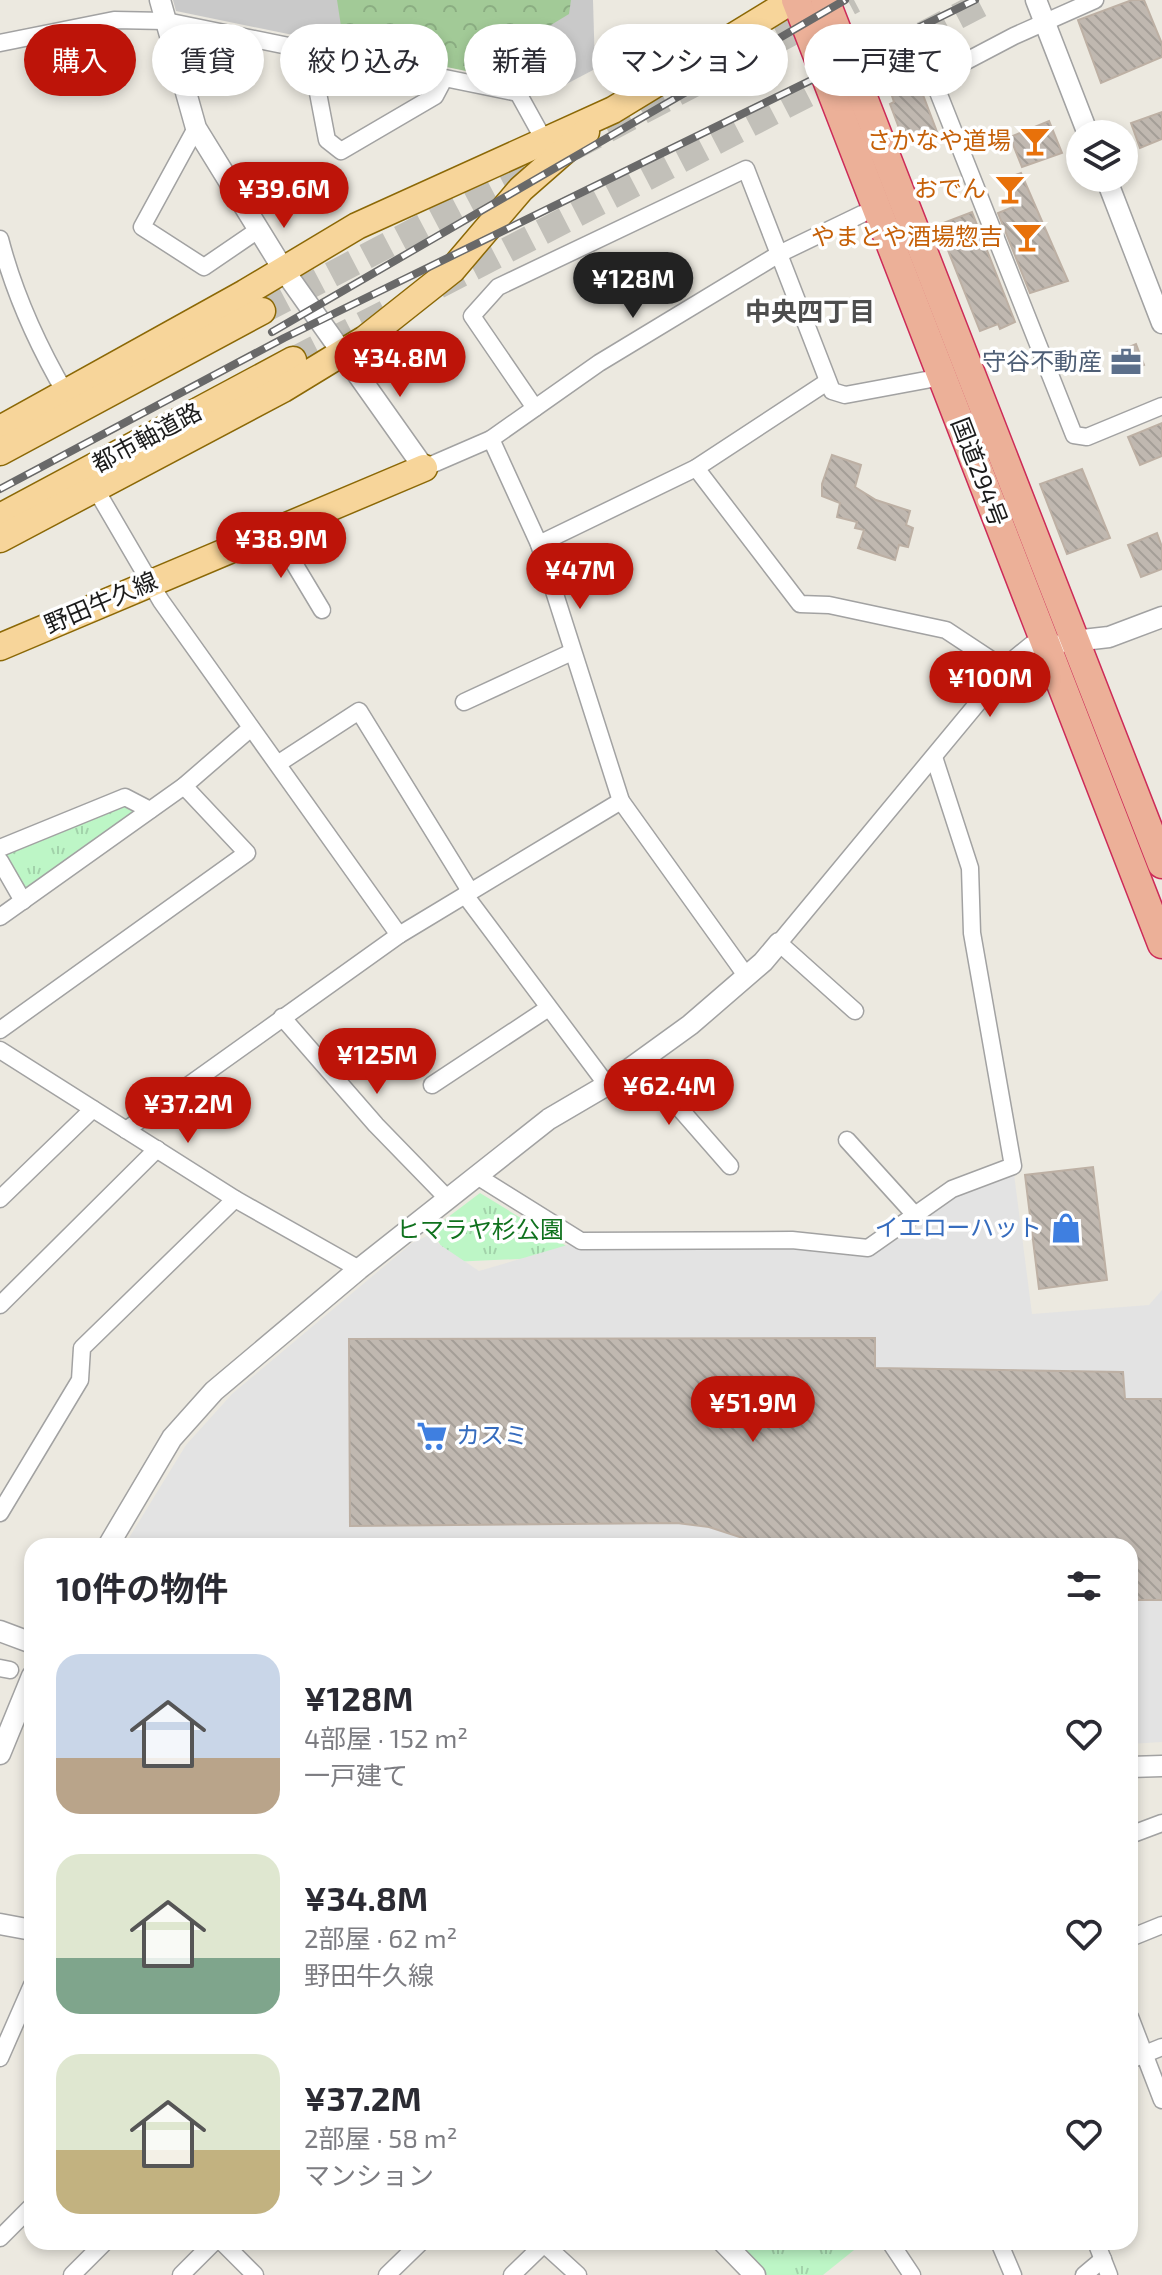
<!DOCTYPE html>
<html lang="ja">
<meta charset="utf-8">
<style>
:root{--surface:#fff;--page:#f7f7f7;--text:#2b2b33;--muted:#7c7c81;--accent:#bd1409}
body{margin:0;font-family:"Exo 2","Noto Sans JP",sans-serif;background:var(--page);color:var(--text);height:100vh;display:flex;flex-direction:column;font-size:30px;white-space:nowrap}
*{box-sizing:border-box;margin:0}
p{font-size:26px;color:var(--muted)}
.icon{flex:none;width:44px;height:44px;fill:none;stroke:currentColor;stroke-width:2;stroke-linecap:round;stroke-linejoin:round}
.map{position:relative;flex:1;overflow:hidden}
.sheet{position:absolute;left:24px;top:1538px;width:1114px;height:712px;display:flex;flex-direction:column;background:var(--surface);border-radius:24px;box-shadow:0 4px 12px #0003}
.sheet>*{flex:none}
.hud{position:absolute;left:24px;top:24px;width:1114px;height:72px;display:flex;gap:16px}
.buttons{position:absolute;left:1066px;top:120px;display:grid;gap:16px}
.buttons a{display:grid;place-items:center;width:72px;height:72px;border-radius:50%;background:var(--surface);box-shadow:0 4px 12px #0003;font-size:40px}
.price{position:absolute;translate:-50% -68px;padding:0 18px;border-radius:28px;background:var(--accent);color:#fff;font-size:26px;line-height:52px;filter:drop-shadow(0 2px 4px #0008)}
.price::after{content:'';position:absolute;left:50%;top:48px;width:24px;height:18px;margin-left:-12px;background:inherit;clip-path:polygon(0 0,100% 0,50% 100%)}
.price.current{background:#222;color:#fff}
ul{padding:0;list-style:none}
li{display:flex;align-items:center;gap:24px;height:200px;padding:0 32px}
li span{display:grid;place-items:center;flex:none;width:224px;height:160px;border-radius:24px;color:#555}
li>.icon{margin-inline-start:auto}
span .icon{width:96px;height:96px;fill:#fffc;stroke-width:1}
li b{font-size:34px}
h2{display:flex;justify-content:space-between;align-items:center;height:96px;padding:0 32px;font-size:34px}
.tag{padding:0 28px;border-radius:36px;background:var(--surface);box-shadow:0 4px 12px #0003;font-size:28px;line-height:72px}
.tag.current{background:var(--accent);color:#fff}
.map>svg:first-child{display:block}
.religious{fill:#c9c9c9}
.forest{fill:url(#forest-crowns)}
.park{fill:url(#park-tufts)}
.parking{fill:#e3e3e3}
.building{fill:url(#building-back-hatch);stroke:#bdb0a4;stroke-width:2}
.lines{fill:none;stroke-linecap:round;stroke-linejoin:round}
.primary-tunnel{stroke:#c2c0b9;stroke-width:26;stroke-dasharray:26 13;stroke-linecap:butt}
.minor-casing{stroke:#a2a2a2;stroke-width:19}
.tertiary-casing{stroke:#a2a2a2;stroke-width:23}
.primary-casing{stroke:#8b6806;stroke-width:29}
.trunk-casing{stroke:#cd2b58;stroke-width:31}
.minor{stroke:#fff;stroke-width:16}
.tertiary{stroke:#fff;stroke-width:20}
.primary{stroke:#f7d59a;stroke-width:26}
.trunk{stroke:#ecb098;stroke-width:28}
.rail-casing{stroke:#696969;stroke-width:8}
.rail{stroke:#fff;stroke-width:5;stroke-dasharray:15;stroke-linecap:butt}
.labels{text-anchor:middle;stroke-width:7;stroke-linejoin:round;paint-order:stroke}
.food-label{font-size:24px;fill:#c56008;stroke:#fff;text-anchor:end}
.service-label{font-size:24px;fill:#4e5e75;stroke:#fff;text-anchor:end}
.street-label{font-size:24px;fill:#1b1b1b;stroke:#fff}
.shop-label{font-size:24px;fill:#366cbe;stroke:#fff;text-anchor:end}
.park-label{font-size:24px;fill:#10721e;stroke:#fff}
.neighbourhood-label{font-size:26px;font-weight:bold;fill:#4e4e4e;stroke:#fff}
</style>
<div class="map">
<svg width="1162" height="2275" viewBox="0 0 1162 2275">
<defs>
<pattern id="forest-crowns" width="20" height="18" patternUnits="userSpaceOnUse" patternTransform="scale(2)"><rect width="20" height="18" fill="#a2ca97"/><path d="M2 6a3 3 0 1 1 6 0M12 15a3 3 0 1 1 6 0" fill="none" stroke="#8bad82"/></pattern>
<pattern id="park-tufts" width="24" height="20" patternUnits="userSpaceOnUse" patternTransform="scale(2)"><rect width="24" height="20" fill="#bdf6c6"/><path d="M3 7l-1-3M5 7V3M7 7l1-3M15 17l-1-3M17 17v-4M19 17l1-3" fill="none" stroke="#a2d2aa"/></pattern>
<pattern id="building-back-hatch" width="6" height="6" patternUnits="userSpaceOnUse" patternTransform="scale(2)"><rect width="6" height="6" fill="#c0b8b0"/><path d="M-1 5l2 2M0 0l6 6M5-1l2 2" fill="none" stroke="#a49e97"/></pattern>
</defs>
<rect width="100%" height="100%" fill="#ece9e0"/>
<path class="religious" d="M173,0H593L595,69L557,89L176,11Z"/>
<path class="forest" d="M337,0H571L569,14L533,36L525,83L344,46Z"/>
<g class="park">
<path d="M125,797L150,810L23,901L0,848Z"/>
<path d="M480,1193L583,1256L451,1262L431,1230Z"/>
<path d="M723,2242H864L823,2275H755Z"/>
</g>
<path class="parking" d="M1013,1166L1032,1314L1149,1305L1162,1290V1742L1130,1744V1546H124L186,1445L232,1394L412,1243L427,1236L479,1271L581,1241L868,1248L952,1189Z"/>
<g class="building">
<path d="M1132,0H1144L1162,44V57L1101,83L1078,20Z"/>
<path d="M907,86L909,91L920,87L937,132L905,144L890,104L894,102L891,93Z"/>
<path d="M1162,112V139L1140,148L1131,123Z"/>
<path d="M1049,121L1062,153L1022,167L1010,137Z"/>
<path d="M1021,173L1068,281L1030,293L998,213L1013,207L1002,180Z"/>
<path d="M972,212L1015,322L1000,329L998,324L980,331L938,225Z"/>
<path d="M1136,344L1144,365L1119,374L1110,355Z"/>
<path d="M1162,423V456L1140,465L1128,437Z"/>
<path d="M832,455L861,465L855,487L876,500L910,511L906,525L913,528L908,547L899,545L895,560L858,548L864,530L855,528L857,522L837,517L840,503L822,496V484Z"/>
<path d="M1082,469L1110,538L1067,554L1040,484Z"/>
<path d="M1157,533L1162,547V569L1141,577L1128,545Z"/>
<path d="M1093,1167L1107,1280L1039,1289L1025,1175Z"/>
<path d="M875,1338V1368L1123,1372L1125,1399H1162V1600H1130V1546H767L709,1527L677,1523L350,1526L349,1339Z"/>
</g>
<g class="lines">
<g class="primary-tunnel">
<path d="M438,286L989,0"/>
<path d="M262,311L854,0"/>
<path d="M293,360L393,309"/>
</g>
<g class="minor-casing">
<g id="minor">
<path d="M1095,0L1014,36L936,77L938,92L1074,435L1087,437L1162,406"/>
<path d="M0,43L114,20L166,21L518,93L544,140"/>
<path d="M310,51L327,140L341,151L435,96L444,79"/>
<path d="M196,128L142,227L204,267L258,230"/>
<path d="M0,239C14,293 38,346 66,394"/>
<path d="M535,408L472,316L498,287L746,169L832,391L845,395L942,377"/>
<path d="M491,439L539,544L621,801L745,974"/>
<path d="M424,468L491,439L599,363L779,254L862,214"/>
<path d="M696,468L800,604L829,605L946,630L1005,669"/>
<path d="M95,488L161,601L399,935"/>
<path d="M274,530L322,610"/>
<path d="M539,544L696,468L827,382"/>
<path d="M464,702L572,652"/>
<path d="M279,763L359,711L470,891"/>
<path d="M0,848L125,797L150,810"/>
<path d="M0,861L23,901"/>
<path d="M465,895L607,1085"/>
<path d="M0,917L184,786L251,728"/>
<path d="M855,1011L779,943L1015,658L1031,645L1045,643"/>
<path d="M282,1017L376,1125L448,1199"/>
<path d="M0,1030L247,853L184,786"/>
<path d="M0,1050L235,1199L359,1269"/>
<path d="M639,1062L730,1166"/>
<path d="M432,1085L547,1009"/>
<path d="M126,1130L399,935L621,801"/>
<path d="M847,1140L915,1215"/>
<path d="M477,1176L581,1241L792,1240L868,1248L952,1189L1013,1166L972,933L970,868L934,757"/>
<path d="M0,1199L93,1109"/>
<path d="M0,1305L157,1149"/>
<path d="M0,1513L80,1380L82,1348L235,1199"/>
<path d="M0,1668L10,1670"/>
<path d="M1130,1835L1162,1823"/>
<path d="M1130,1938L1162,1925"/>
<path d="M1130,2017L1162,2100"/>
<path d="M0,2058L32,1985"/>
<path d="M1130,2060L1162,2047"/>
<path d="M0,2238L32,2206"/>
<path d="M222,2242L255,2275"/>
<path d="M890,2242L912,2275"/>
<path d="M999,2242L1013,2275"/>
<path d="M1096,2242L1109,2275"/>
<path d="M72,2275L105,2242"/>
<path d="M181,2275L214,2242"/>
<path d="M387,2275L421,2242"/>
<path d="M512,2275L544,2244L578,2275"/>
<path d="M1084,2275L1103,2259"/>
</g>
</g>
<g class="tertiary-casing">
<g id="tertiary">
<path d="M160,0L196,128L204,141L283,269L424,468"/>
<path d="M1036,0L1088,134"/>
<path d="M1106,178L1162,323"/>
<path d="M1065,642L1109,637L1162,617"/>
<path d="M108,1546L172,1438L214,1391L359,1269L549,1119L607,1085L690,1025L763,962L779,943"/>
<path d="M0,1631L32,1643"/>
<path d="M0,1754L32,1676"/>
<path d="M1130,1767L1162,1766"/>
<path d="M0,1924L32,1930"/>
<path d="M723,2242L755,2275"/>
</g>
</g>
<g class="primary-casing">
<g id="primary">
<path d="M0,429L245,293L357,226L613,110L793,0"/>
<path d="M0,452L262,311"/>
<path d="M0,517L293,360"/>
<path d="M0,539L283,389L365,339L452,270L521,189L586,132"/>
<path d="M0,647L424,468"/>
</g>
</g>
<g class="trunk-casing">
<g id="trunk">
<path d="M796,0L1162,944"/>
<path d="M825,0L1162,864"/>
</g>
</g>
<use href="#minor" class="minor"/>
<use href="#tertiary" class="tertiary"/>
<use href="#primary" class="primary"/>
<use href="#trunk" class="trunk"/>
<g class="rail-casing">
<g id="rail">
<path d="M272,332L845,0"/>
<path d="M0,489L284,338L975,0"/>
</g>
</g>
<use href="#rail" class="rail"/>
</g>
<defs>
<g id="bar-bare" transform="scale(2.4)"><path d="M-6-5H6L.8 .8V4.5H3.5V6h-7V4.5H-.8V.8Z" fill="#e8710a" stroke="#fff" stroke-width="2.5" paint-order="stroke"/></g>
<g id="office-bare" transform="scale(2.4)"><path d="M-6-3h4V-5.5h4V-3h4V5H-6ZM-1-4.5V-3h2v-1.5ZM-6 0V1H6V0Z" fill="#5c6f8a" stroke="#fff" stroke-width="2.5" paint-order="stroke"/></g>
<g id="shop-bare" transform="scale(2.4)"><path d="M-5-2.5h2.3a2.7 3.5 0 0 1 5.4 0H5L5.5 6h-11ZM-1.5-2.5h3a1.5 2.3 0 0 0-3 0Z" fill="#3f7fe0" stroke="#fff" stroke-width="2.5" paint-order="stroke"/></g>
<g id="supermarket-bare" transform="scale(2.4)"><path d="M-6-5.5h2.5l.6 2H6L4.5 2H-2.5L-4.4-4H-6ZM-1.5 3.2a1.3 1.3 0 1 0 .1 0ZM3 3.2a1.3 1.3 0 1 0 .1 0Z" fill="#3f7fe0" stroke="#fff" stroke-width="2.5" paint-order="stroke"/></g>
</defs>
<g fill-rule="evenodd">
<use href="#bar-bare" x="1035" y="141"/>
<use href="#bar-bare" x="1010" y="189"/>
<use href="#bar-bare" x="1027" y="237"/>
<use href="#office-bare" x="1126" y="362"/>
<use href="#shop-bare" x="1066" y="1228"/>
<use href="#supermarket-bare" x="432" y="1436"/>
</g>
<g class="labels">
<g class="food-label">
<text x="1011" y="149">さかなや道場</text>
<text x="986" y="197">おでん</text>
<text x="1003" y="245">やまとや酒場惣吉</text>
</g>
<g class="service-label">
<text x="1102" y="370">守谷不動産</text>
</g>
<g class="street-label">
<text transform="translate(147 438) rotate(-28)" y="8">都市軸道路</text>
<text transform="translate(979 472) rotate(69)" y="8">国道294号</text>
<text transform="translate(101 603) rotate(-23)" y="8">野田牛久線</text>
</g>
<g class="shop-label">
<text x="1042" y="1236">イエローハット</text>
<text x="456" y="1444" text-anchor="start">カスミ</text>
</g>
<g class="park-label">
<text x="480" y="1238">ヒマラヤ杉公園</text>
</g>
<g class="neighbourhood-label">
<text x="810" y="321">中央四丁目</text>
</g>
</g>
</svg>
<div class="buttons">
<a><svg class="icon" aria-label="layers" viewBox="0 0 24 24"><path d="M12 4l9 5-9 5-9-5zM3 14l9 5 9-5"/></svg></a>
</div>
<b class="price" style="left:284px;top:230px">¥39.6M</b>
<b class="price current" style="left:633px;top:320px">¥128M</b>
<b class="price" style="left:400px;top:399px">¥34.8M</b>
<b class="price" style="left:281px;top:580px">¥38.9M</b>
<b class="price" style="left:580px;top:611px">¥47M</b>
<b class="price" style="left:990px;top:719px">¥100M</b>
<b class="price" style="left:377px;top:1096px">¥125M</b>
<b class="price" style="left:669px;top:1127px">¥62.4M</b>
<b class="price" style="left:188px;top:1145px">¥37.2M</b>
<b class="price" style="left:753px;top:1444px">¥51.9M</b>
<div class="hud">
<a class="tag current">購入</a>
<a class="tag">賃貸</a>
<a class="tag">絞り込み</a>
<a class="tag">新着</a>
<a class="tag">マンション</a>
<a class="tag">一戸建て</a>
</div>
<section class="sheet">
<h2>10件の物件<svg class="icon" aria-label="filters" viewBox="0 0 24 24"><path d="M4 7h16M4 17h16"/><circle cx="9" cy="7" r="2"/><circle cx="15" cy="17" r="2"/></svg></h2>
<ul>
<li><span style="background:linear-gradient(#c9d6e8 65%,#b9a48a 0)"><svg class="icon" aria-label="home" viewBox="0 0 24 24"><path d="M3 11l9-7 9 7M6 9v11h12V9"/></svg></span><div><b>¥128M</b><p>4部屋 · 152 m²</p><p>一戸建て</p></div><svg class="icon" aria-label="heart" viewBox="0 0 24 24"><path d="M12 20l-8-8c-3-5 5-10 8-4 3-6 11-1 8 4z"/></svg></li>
<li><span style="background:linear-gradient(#dfe7d0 65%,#7fa58c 0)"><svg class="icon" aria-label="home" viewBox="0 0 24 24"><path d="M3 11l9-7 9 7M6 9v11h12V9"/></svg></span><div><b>¥34.8M</b><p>2部屋 · 62 m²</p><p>野田牛久線</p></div><svg class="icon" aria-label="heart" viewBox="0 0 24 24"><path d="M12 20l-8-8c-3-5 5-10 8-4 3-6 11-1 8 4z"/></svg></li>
<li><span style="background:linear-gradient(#dfe7d0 60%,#c2b280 0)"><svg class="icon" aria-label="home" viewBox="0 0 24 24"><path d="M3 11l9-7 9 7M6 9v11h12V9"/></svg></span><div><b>¥37.2M</b><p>2部屋 · 58 m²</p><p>マンション</p></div><svg class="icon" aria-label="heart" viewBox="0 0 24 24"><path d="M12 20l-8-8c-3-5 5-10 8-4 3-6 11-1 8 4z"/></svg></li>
</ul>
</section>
</div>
